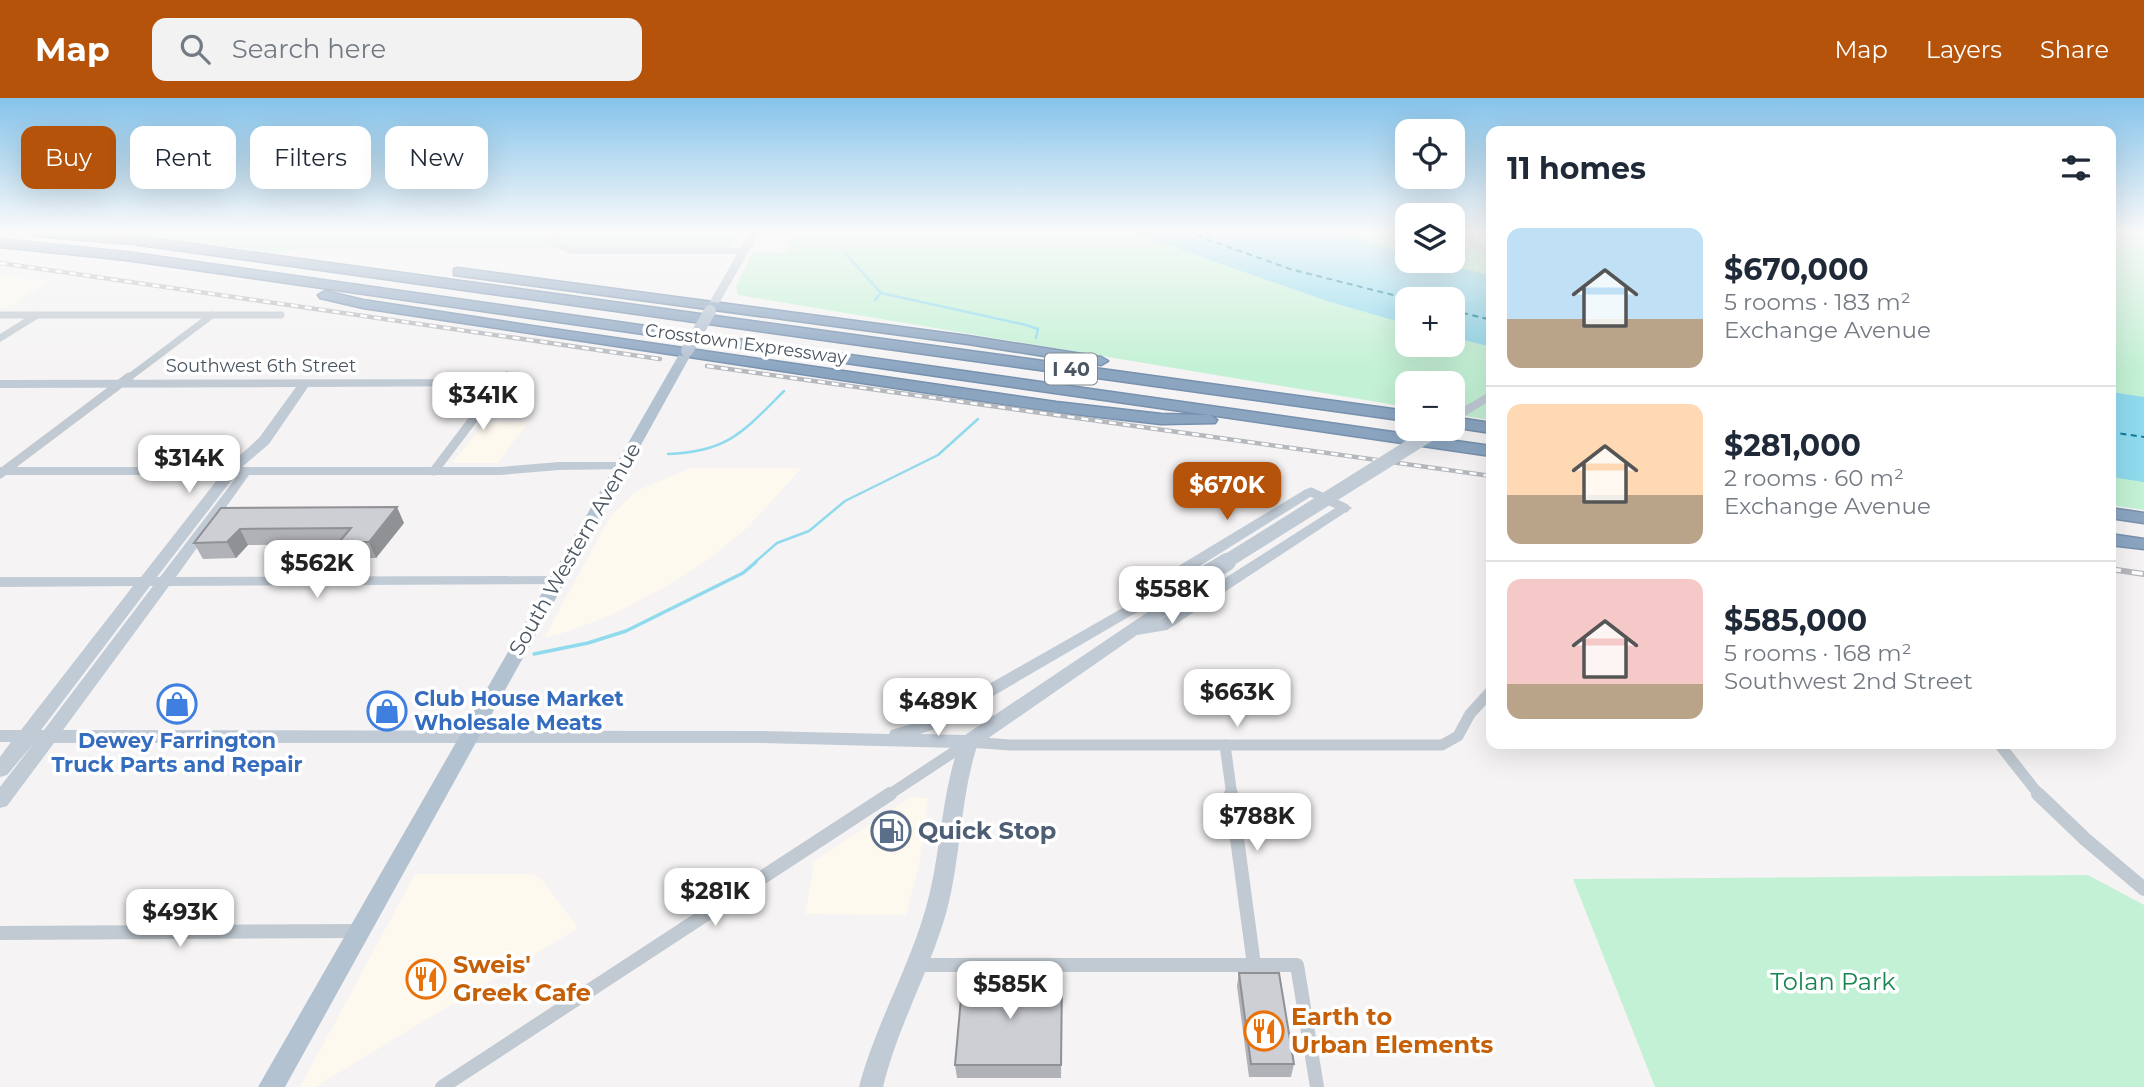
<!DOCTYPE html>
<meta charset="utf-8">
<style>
:root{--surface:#fff;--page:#f2f2f3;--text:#1f2937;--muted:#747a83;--line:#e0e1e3;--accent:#b45309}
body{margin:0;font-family:Montserrat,sans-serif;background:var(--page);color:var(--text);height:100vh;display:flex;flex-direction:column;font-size:26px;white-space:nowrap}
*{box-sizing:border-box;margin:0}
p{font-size:23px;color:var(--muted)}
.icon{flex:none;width:38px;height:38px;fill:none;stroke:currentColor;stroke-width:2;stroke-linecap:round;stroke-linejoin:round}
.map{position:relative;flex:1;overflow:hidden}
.drawer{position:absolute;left:1486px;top:28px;width:630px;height:623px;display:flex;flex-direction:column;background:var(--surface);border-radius:14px;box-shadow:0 7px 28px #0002}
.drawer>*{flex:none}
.top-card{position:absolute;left:21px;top:28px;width:665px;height:63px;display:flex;gap:14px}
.fabs{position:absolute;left:1395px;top:21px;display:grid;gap:14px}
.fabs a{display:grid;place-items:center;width:70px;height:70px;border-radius:14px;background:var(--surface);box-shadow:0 7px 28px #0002;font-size:35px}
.price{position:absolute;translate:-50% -60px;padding:0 16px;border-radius:14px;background:#fff;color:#222;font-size:23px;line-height:46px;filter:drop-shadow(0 2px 4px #0008)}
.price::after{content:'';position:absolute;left:50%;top:42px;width:21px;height:16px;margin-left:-10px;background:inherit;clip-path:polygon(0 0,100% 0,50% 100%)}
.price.active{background:var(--accent);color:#fff}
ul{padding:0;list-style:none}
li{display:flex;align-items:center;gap:21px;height:175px;padding:0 21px}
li+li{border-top:2px solid var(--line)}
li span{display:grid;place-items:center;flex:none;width:196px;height:140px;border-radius:14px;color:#555}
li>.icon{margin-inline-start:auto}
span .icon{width:84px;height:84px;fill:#fffc;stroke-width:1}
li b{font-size:30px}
h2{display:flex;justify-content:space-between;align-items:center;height:84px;padding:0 21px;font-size:30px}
.tag{padding:0 24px;border-radius:14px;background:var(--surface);box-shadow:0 7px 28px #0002;font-size:24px;line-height:63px}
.tag.active{background:var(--accent);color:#fff}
header{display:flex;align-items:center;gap:42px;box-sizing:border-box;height:98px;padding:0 35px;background:var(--accent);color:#fff}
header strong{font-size:33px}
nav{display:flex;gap:38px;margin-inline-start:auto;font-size:24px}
.search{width:490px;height:63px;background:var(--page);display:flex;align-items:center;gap:18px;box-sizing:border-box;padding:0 24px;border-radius:14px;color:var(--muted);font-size:26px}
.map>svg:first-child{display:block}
.commercial{fill:#fdf9ef}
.green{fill:#c3f1d5;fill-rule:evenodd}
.water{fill:#90daee}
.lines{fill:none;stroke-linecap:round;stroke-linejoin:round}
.stream-far1{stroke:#90daee;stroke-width:2.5}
.stream{stroke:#90daee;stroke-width:3.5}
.ferry{stroke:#0c7c9b;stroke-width:2;stroke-dasharray:6 4.5;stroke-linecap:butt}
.highway-casing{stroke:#7690ad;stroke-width:3}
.street-far3{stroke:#c1cad2;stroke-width:7}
.street-far2{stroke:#c1cad2;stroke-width:9}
.street-far1{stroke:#c1cad2;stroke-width:11}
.street{stroke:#c1cad2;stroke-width:14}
.secondary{fill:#c1cbd6;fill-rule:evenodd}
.primary{fill:#b3c2d1;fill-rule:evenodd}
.highway{fill:#8ba5c1;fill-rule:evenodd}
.rail-far1-casing{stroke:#b5b8bd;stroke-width:4.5}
.rail-casing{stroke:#b5b8bd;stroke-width:6}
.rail-far1{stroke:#fff;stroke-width:2.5;stroke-dasharray:7;stroke-linecap:butt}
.rail{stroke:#fff;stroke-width:3.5;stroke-dasharray:11;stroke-linecap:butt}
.secondary-bridge-far1{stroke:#c1cbd6;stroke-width:14}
.secondary-bridge{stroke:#c1cbd6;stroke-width:18}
.primary-bridge{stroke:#b3c2d1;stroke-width:12}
.wall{fill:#b0b2b7}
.shaded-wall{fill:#909195}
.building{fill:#cdcfd5;stroke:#909195;stroke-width:2}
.labels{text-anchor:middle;stroke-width:7;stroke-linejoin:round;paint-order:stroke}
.far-street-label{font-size:18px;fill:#4a5661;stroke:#fff}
.shield{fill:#fff;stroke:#808990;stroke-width:2}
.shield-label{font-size:19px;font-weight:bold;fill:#4a5661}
.street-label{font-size:21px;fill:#4a5661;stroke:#fff}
.shop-label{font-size:21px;font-weight:bold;fill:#366cbe;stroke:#fff;text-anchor:start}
.near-service-label{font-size:24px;font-weight:bold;fill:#4e5e75;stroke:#fff;text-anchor:start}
.near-food-label{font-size:24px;font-weight:bold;fill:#c56008;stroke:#fff;text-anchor:start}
.near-park-label{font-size:24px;fill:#17864f;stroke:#fff}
</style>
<header>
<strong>Map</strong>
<div class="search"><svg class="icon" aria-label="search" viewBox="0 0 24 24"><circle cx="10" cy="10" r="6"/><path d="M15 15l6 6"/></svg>Search here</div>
<nav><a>Map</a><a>Layers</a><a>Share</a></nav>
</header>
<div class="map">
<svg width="2144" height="989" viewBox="0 0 2144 989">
<rect width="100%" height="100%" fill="#f5f3f3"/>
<g class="commercial">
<path d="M6,178L49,183L6,210H0V181Z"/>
<path d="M486,324H528L498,365H452Z"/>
<path d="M690,370H802L747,430L709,461L672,485L616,515L570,533L544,540L610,419L636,393Z"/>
<path d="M913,698L928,701L919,767L906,817L805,816L814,767L811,765Z"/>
<path d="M415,776H533L542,782L578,830L315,989H300Z"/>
</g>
<g class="green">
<path d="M105,134H746L732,150L298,151L278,155Z"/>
<path d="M794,134H1407V163H1452L1453,134H1460L1465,140H1491V322L1453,316L1452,285H1407V309L738,197L736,188L753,154L786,155ZM1407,201H1452V247H1407Z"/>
<path d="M2111,134H2144V412L2111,407Z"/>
<path d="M2088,777L2144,807V989H1655L1573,781Z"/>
</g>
<g class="water">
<path d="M1130,134H1337L1407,155V163H1436L1491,178V249L1453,239L1452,201H1407V226L1327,203Z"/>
<path d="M2111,294L2144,299V384L2111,379Z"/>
</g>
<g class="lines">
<g class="stream-far1">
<path d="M845,155L881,195L875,202"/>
<path d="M881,195L1026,227L1038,231L1036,240"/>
<path d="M668,356C728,354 744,333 784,293"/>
<path d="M754,465L777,445L809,433L845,403L938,357L978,321"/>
</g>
<path class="stream" d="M534,556L588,545L626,533L743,475L756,464"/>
<g class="ferry">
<path d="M1187,134L1290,171L1409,201"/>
<path d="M1452,212L1491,222"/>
<path d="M2110,334L2144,339"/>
</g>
<g class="highway-casing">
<g id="highway">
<path d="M29,134H73L133,138L1407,313V323L133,146L35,138Z"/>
<path d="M0,141L126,154L1491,348V358L1210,317L1217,322L1215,325L1161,326L1056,314L363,210L320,200L318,197L325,193L363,202L532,228L1056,304L1161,316L1209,317L126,162L0,149Z"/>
<path d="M458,170L968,238L1101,259L1108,263L1101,267L968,246L454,177V171Z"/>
<path d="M1452,319L1491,325V335L1452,329Z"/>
<path d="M2110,410L2144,415V425L2110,420Z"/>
<path d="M2110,436L2144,441V451L2110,447Z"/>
</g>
</g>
<g class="street-far3">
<path d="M1463,134L1475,147L1491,155"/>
<path d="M0,217H281"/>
<path d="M0,240L37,217"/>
<path d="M127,281L212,217"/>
<path d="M504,281L507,277"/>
</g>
<g class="street-far2">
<path d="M434,373L505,279"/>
<path d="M0,376L129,279"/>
<path d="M1311,394L1345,410"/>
</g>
<g class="street-far1">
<path d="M1999,646L2040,698"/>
<path d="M1225,647L1232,698"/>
<path d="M887,698L969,644L1010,647H1442L1458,638L1470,616L1491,593"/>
</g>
<g class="street">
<path d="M1231,696L1254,867"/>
<path d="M2038,696L2085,741L2144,791"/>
<path d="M0,835L360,833"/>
<path d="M916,867H1297L1317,989"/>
<path d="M442,989L890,696"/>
</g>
<g class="secondary">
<path d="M555,134H564L559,144L573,150H741L751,134H760L718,207L713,210L708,207L737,156H571L551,147L549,139Z"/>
<path d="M522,281L528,285L526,288L308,289L269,346L242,369H500L559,364H622L629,368L627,371L559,372L500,377H249L176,479L556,478L561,480L564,483L561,486L169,488L63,632L760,633L889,636L891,632L926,622L1156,491L1150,487L1152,484L1306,391L1311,390L1318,394L1179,481L1202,474L1210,479L1196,496L1156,524L1340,407L1345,406L1352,410L1167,532L1137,537L977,648C960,701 961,758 947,812C930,873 898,927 883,989H859C875,928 907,874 925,813C941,760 940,703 958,650L760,645H54L7,708L0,710V689L34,645L7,677L0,679V659L11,644H0V632H21L133,488L0,489V479H141L221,377H0V369H227L259,340L296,289L0,290V282ZM234,379L235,381L160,479H157ZM150,488H153L44,632H41ZM1185,489L965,637L920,636L938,630L1132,517Z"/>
<path d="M1491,293V302L1452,326V316Z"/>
</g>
<path class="primary" d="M687,249L693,253L285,989H258L681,253Z"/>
<use href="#highway" class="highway"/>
<g class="rail-far1-casing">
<g id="rail-far1">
<path d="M0,165L660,261"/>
<path d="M707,268L1491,378"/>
</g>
</g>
<g class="rail-casing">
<path id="rail" d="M2110,471L2144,476"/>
</g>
<use href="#rail-far1" class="rail-far1"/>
<use href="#rail" class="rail"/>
<path class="secondary-bridge-far1" d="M1224,465L1438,331"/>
<path class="secondary-bridge" d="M1202,479L1227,464"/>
<path class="primary-bridge" d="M687,253L710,213"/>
</g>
<g class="wall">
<path d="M221,410L404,425L376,460H346L340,446L248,447L236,460L203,461L194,445Z"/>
<path d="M1239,875L1294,966L1291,979H1249L1237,888Z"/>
<path d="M1062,878L1061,980H957L955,967Z"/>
</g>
<g class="shaded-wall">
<path d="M397,409L404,425L376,460L369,444Z"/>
<path d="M240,431L248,447L236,460L227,444Z"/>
</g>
<g class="building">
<path d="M397,409L369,444H339L351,430L240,431L227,444L194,445L221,410Z"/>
<path d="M1239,875H1279L1294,966H1251Z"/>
<path d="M963,878H1062L1061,967H955Z"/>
</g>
<linearGradient id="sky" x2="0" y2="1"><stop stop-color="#85c3ea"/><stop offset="0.49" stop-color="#fafafa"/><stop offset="1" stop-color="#fafafa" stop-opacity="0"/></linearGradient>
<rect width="2144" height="272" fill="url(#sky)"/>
<defs>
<g id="shop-ring" transform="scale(2.0125)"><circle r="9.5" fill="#fff" stroke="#3f7fe0" stroke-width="1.5"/><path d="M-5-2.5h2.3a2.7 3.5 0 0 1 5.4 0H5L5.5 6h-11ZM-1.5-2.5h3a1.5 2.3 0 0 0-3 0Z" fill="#3f7fe0"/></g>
<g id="fuel-ring" transform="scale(2.0125)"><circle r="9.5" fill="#fff" stroke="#5c6f8a" stroke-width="1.5"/><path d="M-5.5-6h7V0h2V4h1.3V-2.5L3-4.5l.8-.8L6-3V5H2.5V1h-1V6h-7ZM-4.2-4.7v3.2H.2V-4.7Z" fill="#5c6f8a"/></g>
<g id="restaurant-ring" transform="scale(2.0125)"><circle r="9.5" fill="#fff" stroke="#e8710a" stroke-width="1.5"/><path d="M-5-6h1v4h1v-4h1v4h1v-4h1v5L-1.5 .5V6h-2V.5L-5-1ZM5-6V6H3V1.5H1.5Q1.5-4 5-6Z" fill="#e8710a"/></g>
</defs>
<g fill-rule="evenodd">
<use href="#shop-ring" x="177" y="606"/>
<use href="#shop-ring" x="387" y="613"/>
<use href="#fuel-ring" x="891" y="733"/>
<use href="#restaurant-ring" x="426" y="881"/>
<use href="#restaurant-ring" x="1264" y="933"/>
</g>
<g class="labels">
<g class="far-street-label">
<text transform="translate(746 246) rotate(8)" y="6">Crosstown Expressway</text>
<text x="261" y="274">Southwest 6th Street</text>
</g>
<rect class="shield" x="1045" y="255.5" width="52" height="31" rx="5"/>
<g class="shield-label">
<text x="1071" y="278">I 40</text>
</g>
<g class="street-label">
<text transform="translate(575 451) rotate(-60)" y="7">South Western Avenue</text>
</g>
<g class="shop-label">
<text x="414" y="608">Club House Market<tspan x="414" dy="24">Wholesale Meats</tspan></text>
<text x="177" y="650" text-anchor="middle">Dewey Farrington<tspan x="177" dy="24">Truck Parts and Repair</tspan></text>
</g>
<g class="near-service-label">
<text x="918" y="741">Quick Stop</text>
</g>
<g class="near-food-label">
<text x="453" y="875">Sweis'<tspan x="453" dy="28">Greek Cafe</tspan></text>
<text x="1291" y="927">Earth to<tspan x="1291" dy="28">Urban Elements</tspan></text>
</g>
<g class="near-park-label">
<text x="1833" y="892">Tolan Park</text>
</g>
</g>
</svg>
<div class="fabs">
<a><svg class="icon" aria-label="locate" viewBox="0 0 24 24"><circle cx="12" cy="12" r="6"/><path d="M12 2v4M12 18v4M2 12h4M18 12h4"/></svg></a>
<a><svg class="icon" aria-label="layers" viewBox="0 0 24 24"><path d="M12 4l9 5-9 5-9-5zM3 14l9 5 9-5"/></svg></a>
<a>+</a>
<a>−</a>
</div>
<b class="price" style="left:483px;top:334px">$341K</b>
<b class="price" style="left:189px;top:397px">$314K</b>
<b class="price active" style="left:1227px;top:424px">$670K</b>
<b class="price" style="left:317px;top:502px">$562K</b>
<b class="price" style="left:1172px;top:528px">$558K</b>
<b class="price" style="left:1237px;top:631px">$663K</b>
<b class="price" style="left:938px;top:640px">$489K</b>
<b class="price" style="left:1257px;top:755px">$788K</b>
<b class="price" style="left:715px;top:830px">$281K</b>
<b class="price" style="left:180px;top:851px">$493K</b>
<b class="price" style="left:1010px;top:923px">$585K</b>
<div class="top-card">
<a class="tag active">Buy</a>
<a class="tag">Rent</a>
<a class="tag">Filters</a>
<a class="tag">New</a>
</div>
<section class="drawer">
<h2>11 homes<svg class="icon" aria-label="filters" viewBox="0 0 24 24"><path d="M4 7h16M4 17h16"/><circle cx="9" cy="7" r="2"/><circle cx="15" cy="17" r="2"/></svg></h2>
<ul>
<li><span style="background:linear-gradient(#bfe0f5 65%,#b9a48a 0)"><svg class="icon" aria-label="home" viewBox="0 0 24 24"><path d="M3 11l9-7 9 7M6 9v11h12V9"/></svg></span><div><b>$670,000</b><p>5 rooms · 183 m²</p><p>Exchange Avenue</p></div></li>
<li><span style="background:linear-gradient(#ffd9b3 65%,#b9a48a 0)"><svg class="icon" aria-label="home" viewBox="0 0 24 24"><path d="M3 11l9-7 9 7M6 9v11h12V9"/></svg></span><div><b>$281,000</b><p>2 rooms · 60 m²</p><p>Exchange Avenue</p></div></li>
<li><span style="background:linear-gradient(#f6c9c9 75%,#b9a48a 0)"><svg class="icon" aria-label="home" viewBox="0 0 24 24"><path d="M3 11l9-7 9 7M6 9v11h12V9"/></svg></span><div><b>$585,000</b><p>5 rooms · 168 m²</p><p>Southwest 2nd Street</p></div></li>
</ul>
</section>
</div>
